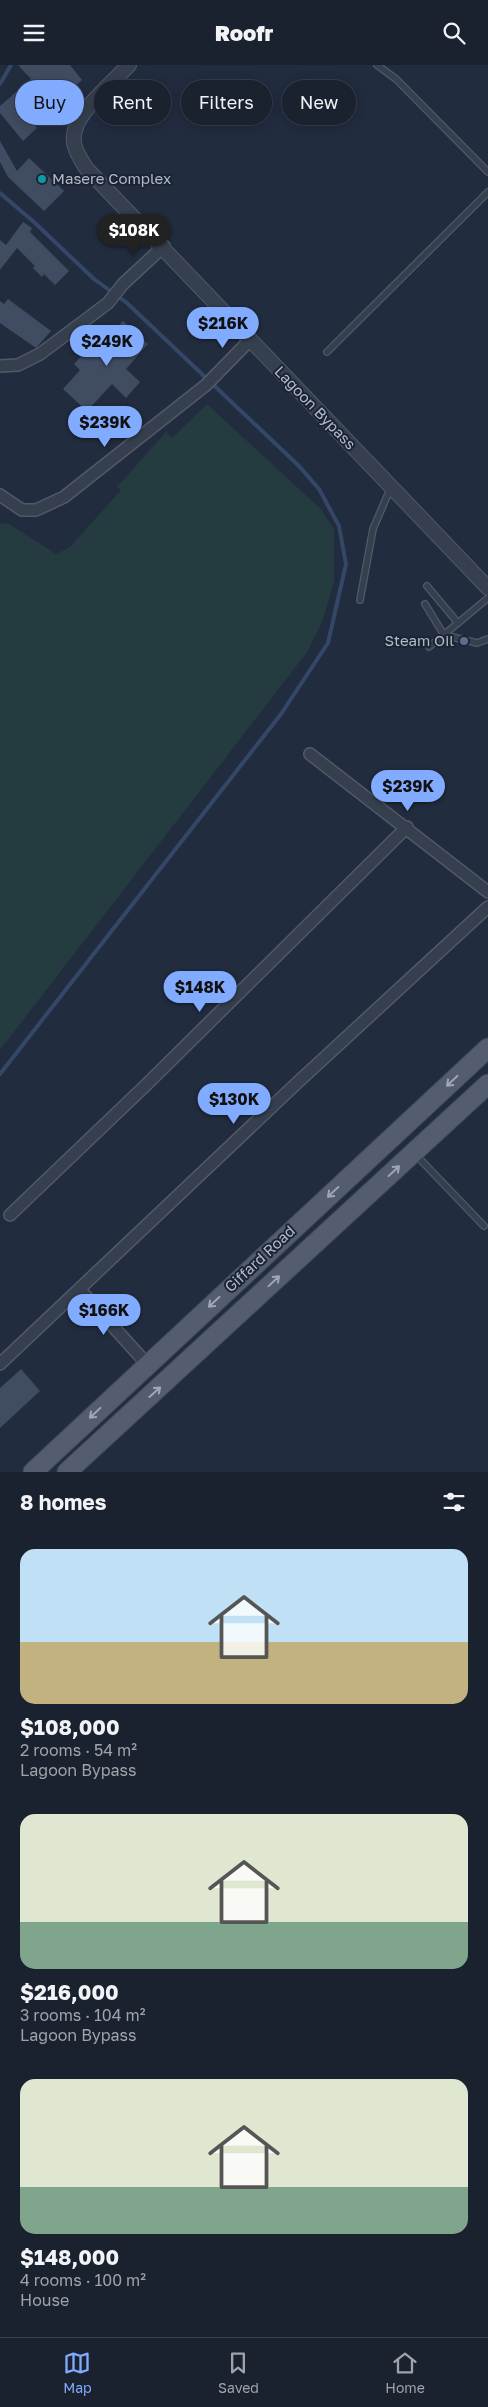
<!DOCTYPE html>
<meta charset="utf-8">
<style>
:root{--surface:#1a212f;--page:#232937;--text:#f1f3f6;--muted:#9fa3aa;--line:#383e4b;--accent:#81abff}
body{margin:0;font-family:"Golos Text",sans-serif;background:var(--page);color:var(--text);height:100vh;display:flex;flex-direction:column;font-size:19px;white-space:nowrap}
*{box-sizing:border-box;margin:0}
p{font-size:16px;color:var(--muted)}
.icon{flex:none;width:28px;height:28px;fill:none;stroke:currentColor;stroke-width:2;stroke-linecap:round;stroke-linejoin:round}
.map{position:relative;height:1407px;overflow:hidden}
.side{display:flex;flex-direction:column;background:var(--surface);flex:1}
.side>*{flex:none}
.banner{position:absolute;left:15px;top:15px;width:459px;height:45px;display:flex;gap:10px}
.price{position:absolute;translate:-50% -42px;padding:0 11px;border-radius:18px;background:var(--accent);color:#111;font-size:16px;line-height:32px;filter:drop-shadow(0 1px 2px #0008)}
.price::after{content:'';position:absolute;left:50%;top:30px;width:15px;height:11px;margin-left:-8px;background:inherit;clip-path:polygon(0 0,100% 0,50% 100%)}
.price.current{background:#222;color:#fff}
ul{padding:0;list-style:none}
li{display:grid;align-content:center;gap:10px;height:265px;padding:0 20px}
li span{display:grid;place-items:center;height:155px;border-radius:15px;color:#555}
li>.icon{margin-inline-start:auto}
span .icon{width:90px;height:90px;fill:#fffc;stroke-width:1}
li b{font-size:21px}
h2{display:flex;justify-content:space-between;align-items:center;height:60px;padding:0 20px;font-size:21px}
.pill{padding:0 18px;border-radius:22px;background:var(--surface);box-shadow:0 2px 12px #0003,0 0 0 1px var(--line);font-size:18px;line-height:45px}
.pill.current{background:var(--accent);color:#111}
header{display:flex;justify-content:space-between;align-items:center;height:65px;padding:0 20px;background:var(--surface);font-size:22px;font-weight:800}
.dock{display:flex;justify-content:space-around;align-items:center;height:70px;border-top:1px solid var(--line);background:var(--surface);font-size:14px;color:var(--muted)}
.dock a{display:grid;justify-items:center;gap:2px}
.dock .current{color:var(--accent)}
.map>svg:first-child{display:block}
.green{fill:#243b3f}
.lines{fill:none;stroke-linecap:round;stroke-linejoin:round}
.stream{stroke:#344767;stroke-width:4}
.building{fill:#404c61}
.service-casing{stroke:#515969;stroke-width:8}
.minor-casing{stroke:#515969;stroke-width:14}
.tertiary-casing{stroke:#515969;stroke-width:16}
.primary-casing{stroke:#3f4857;stroke-width:21}
.service{stroke:#363f4e;stroke-width:5.5}
.minor{stroke:#363f4e;stroke-width:11}
.tertiary{stroke:#363f4e;stroke-width:14}
.primary{stroke:#535d6f;stroke-width:19}
.oneway{stroke:#9ea7b8}
.culture-dot{fill:#0f9aa8;stroke:#1b2433;stroke-width:2}
.service-dot{fill:#5c6f8a;stroke:#1b2433;stroke-width:2}
.labels{text-anchor:middle;stroke-width:4;stroke-linejoin:round;paint-order:stroke}
.poi-label{font-size:15px;fill:#b1b9ca;stroke:#1b2433;text-anchor:start}
.street-label{font-size:15px;fill:#b1b9ca;stroke:#1b2433}
</style>
<header><svg class="icon" aria-label="menu" viewBox="0 0 24 24"><path d="M4 6h16M4 12h16M4 18h16"/></svg>Roofr<svg class="icon" aria-label="search" viewBox="0 0 24 24"><circle cx="10" cy="10" r="6"/><path d="M15 15l6 6"/></svg></header>
<div class="map">
<svg width="488" height="1407" viewBox="0 0 488 1407">
<rect width="100%" height="100%" fill="#222c3f"/>
<path class="green" d="M207,339L321,444L334,464V517L323,554L308,586L0,985V458L9,459L56,489L70,482L121,425L117,422L166,367L172,373Z"/>
<g class="lines">
<g class="stream">
<path d="M0,19L11,0"/>
<path d="M0,128L34,157L94,214L127,238L299,401L319,424L339,461L346,499L328,578L281,649L0,1009"/>
</g>
</g>
<g class="building">
<path d="M18,0H70L82,15L52,43L53,45L35,61L37,63L23,76L0,48V41L31,14Z"/>
<path d="M0,76L17,106L29,93L64,126L44,146L8,112L0,97Z"/>
<path d="M23,157L32,163L30,167L69,206L55,220L44,209L42,212L33,203L35,201L17,183L0,205V175L6,180Z"/>
<path d="M8,234L51,266L36,283L0,258V236L4,239Z"/>
<path d="M123,256L148,279L126,304L140,317L126,333L112,319L87,346L63,324L80,305L74,299L95,277L100,281Z"/>
<path d="M21,1304L40,1326L0,1363V1323Z"/>
</g>
<g class="lines">
<g class="service-casing">
<g id="service">
<path d="M377,0L396,14L488,107"/>
<path d="M327,287L488,127"/>
<path d="M427,521L458,558"/>
<path d="M360,535L373,464L391,422"/>
<path d="M425,539L444,570L477,578L488,574"/>
<path d="M429,582L488,533"/>
<path d="M415,1089L484,1161"/>
</g>
</g>
<g class="minor-casing">
<g id="minor">
<path d="M0,301L18,300L40,289L108,238L123,219L164,181"/>
<path d="M0,430L22,445H36L64,432L206,320L250,275"/>
<path d="M310,689L488,827"/>
<path d="M10,1150L146,1020L407,762"/>
<path d="M80,1225L147,1299"/>
<path d="M0,1299L298,1017L488,842"/>
</g>
</g>
<g class="tertiary-casing">
<path id="tertiary" d="M129,0C113,17 76,47 74,70C72,82 80,93 86,103L488,523"/>
</g>
<g class="primary-casing">
<g id="primary">
<path d="M33,1407L488,983"/>
<path d="M67,1407L488,1019"/>
</g>
</g>
<use href="#service" class="service"/>
<use href="#minor" class="minor"/>
<use href="#tertiary" class="tertiary"/>
<use href="#primary" class="primary"/>
</g>
<defs><path id="oneway-shaft" d="M-6 0H5M1.5-3L5.5 0L1.5 3" fill="none" stroke-width="1.6" stroke-linecap="round" stroke-linejoin="round" transform="scale(1.25)"/></defs>
<g class="oneway">
<use href="#oneway-shaft" transform="translate(452 1016) rotate(137)"/>
<use href="#oneway-shaft" transform="translate(394 1106) rotate(-43)"/>
<use href="#oneway-shaft" transform="translate(333 1127) rotate(137)"/>
<use href="#oneway-shaft" transform="translate(274 1216) rotate(-43)"/>
<use href="#oneway-shaft" transform="translate(214 1237) rotate(137)"/>
<use href="#oneway-shaft" transform="translate(155 1327) rotate(-42)"/>
<use href="#oneway-shaft" transform="translate(95 1348) rotate(137)"/>
</g>
<circle class="culture-dot" cx="42" cy="114" r="5"/>
<circle class="service-dot" cx="464" cy="576" r="5"/>
<g class="labels">
<g class="poi-label">
<text x="52" y="119">Masere Complex</text>
<text x="454" y="581" text-anchor="end">Steam Oil</text>
</g>
<g class="street-label">
<text transform="translate(315 343) rotate(46)" y="5">Lagoon Bypass</text>
<text transform="translate(260 1194) rotate(-43)" y="5">Giffard Road</text>
</g>
</g>
</svg>
<b class="price current" style="left:134px;top:191px">$108K</b>
<b class="price" style="left:223px;top:284px">$216K</b>
<b class="price" style="left:107px;top:302px">$249K</b>
<b class="price" style="left:105px;top:383px">$239K</b>
<b class="price" style="left:408px;top:747px">$239K</b>
<b class="price" style="left:200px;top:948px">$148K</b>
<b class="price" style="left:234px;top:1060px">$130K</b>
<b class="price" style="left:104px;top:1271px">$166K</b>
<div class="banner">
<a class="pill current">Buy</a>
<a class="pill">Rent</a>
<a class="pill">Filters</a>
<a class="pill">New</a>
</div>
</div>
<section class="side">
<h2>8 homes<svg class="icon" aria-label="filters" viewBox="0 0 24 24"><path d="M4 7h16M4 17h16"/><circle cx="9" cy="7" r="2"/><circle cx="15" cy="17" r="2"/></svg></h2>
<ul>
<li><span style="background:linear-gradient(#bfe0f5 60%,#c2b280 0)"><svg class="icon" aria-label="home" viewBox="0 0 24 24"><path d="M3 11l9-7 9 7M6 9v11h12V9"/></svg></span><div><b>$108,000</b><p>2 rooms · 54 m²</p><p>Lagoon Bypass</p></div></li>
<li><span style="background:linear-gradient(#dfe7d0 70%,#7fa58c 0)"><svg class="icon" aria-label="home" viewBox="0 0 24 24"><path d="M3 11l9-7 9 7M6 9v11h12V9"/></svg></span><div><b>$216,000</b><p>3 rooms · 104 m²</p><p>Lagoon Bypass</p></div></li>
<li><span style="background:linear-gradient(#dfe7d0 70%,#7fa58c 0)"><svg class="icon" aria-label="home" viewBox="0 0 24 24"><path d="M3 11l9-7 9 7M6 9v11h12V9"/></svg></span><div><b>$148,000</b><p>4 rooms · 100 m²</p><p>House</p></div></li>
</ul>
</section>
<nav class="dock">
<a class="current"><svg class="icon" aria-label="map" viewBox="0 0 24 24"><path d="M3 6l6-2 6 2 6-2v14l-6 2-6-2-6 2zM9 4v14M15 6v14"/></svg>Map</a>
<a><svg class="icon" aria-label="saved" viewBox="0 0 24 24"><path d="M7 4h10v16l-5-4-5 4z"/></svg>Saved</a>
<a><svg class="icon" aria-label="home" viewBox="0 0 24 24"><path d="M3 11l9-7 9 7M6 9v11h12V9"/></svg>Home</a>
</nav>
